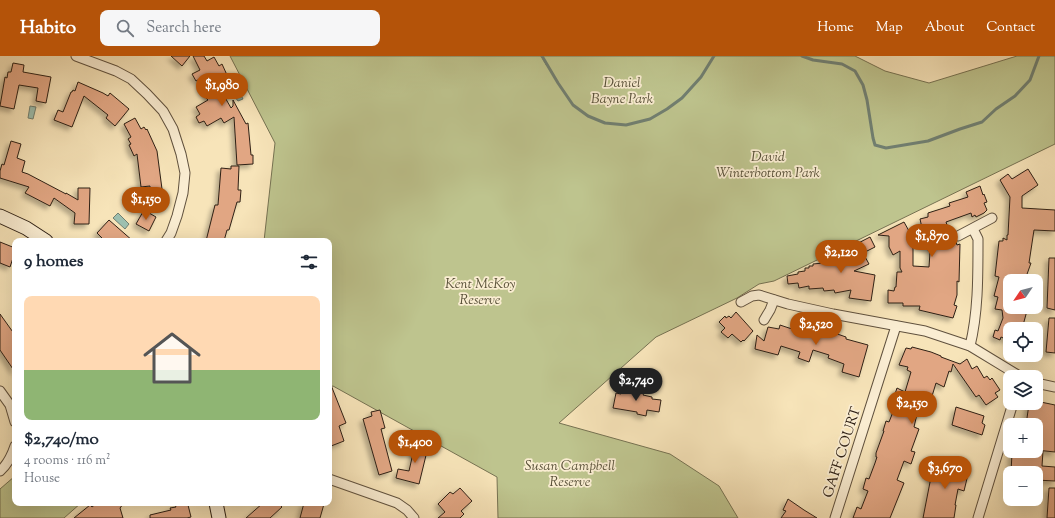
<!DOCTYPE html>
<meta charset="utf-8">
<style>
:root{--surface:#fff;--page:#f6f6f7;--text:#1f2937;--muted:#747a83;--line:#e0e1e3;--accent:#b45309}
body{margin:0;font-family:"Sorts Mill Goudy",serif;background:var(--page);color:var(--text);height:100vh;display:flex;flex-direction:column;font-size:15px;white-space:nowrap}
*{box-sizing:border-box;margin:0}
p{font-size:13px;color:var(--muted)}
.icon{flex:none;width:22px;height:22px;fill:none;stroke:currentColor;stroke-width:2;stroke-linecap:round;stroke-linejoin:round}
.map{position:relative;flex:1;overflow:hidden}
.panel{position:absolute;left:12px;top:182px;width:320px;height:268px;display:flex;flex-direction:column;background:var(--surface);border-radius:8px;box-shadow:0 4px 16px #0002}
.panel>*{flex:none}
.needle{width:26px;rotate:235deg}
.controls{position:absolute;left:1003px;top:218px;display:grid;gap:8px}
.controls a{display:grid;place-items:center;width:40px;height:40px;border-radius:8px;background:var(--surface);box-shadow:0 4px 16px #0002;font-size:20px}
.price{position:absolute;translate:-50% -34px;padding:0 9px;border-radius:14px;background:var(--accent);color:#fff;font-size:13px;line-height:26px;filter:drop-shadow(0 1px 2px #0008)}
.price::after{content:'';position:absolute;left:50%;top:24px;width:12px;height:9px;margin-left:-6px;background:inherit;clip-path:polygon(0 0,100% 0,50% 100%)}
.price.current{background:#222;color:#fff}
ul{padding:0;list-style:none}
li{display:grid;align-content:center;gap:8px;height:212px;padding:0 12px}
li+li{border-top:1px solid var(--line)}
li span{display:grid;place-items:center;height:124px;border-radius:8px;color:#555}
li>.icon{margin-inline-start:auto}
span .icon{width:72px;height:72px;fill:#fffc;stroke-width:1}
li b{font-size:17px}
h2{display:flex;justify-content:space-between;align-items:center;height:48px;padding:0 12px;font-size:17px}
header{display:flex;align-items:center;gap:24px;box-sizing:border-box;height:56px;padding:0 20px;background:var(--accent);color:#fff}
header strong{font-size:19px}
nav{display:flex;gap:22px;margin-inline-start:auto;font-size:14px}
.search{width:280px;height:36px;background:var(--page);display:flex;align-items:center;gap:10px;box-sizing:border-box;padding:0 14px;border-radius:8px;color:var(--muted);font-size:15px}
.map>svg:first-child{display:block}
.green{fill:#bec48e;stroke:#767252}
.water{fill:#9dbfaf;stroke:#717f71}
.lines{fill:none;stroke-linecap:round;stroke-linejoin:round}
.stream{stroke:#717f71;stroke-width:3}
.building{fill:#e1a683;stroke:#2e2015;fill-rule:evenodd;filter:url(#shadow)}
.street-casing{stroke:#60513e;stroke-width:11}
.secondary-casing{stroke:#2e2015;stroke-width:15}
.street{stroke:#faedd2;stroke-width:9}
.secondary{stroke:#faedd2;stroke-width:13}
.labels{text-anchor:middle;stroke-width:3.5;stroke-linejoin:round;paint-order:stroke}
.park-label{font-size:14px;font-style:italic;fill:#595139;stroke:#faedd2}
.street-label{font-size:14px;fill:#2e2015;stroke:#faedd2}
</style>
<header>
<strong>Habito</strong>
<div class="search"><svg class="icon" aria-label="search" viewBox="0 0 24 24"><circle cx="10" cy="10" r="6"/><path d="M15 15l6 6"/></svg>Search here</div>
<nav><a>Home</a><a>Map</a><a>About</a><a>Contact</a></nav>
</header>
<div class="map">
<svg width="1055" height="462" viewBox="0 0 1055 462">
<defs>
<filter id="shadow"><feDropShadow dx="-3.5" dy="3.5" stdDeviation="2" flood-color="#0004"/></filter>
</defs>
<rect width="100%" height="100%" fill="#f7e4b9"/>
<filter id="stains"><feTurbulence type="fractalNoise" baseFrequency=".005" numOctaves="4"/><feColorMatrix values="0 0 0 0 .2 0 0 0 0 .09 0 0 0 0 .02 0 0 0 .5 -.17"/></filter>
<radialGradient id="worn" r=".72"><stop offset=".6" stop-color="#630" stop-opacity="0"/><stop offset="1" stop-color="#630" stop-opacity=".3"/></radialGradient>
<g class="green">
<path d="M230,0H541L547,10L542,0H855L885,15L929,27L1017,0H1055V88L774,225L759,228L737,242L656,281L559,367L670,398L719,430L738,462H498L497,421L333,330L329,331V185H264L275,87Z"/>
<path d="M15,420V447H81L64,462H0V433Z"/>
</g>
<g class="water">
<path d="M235,28L243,43L238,45L235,41L233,42L231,38L233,37L230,31Z"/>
<path d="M30,50L36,51L33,63L28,62Z"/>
<path d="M118,157L129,168L125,173L113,162Z"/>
<path d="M410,378L413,380C414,385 413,389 409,392H407L405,390L408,385L406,382Z"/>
</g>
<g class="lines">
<g class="stream">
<path d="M542,0L558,27L573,49L588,60L605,67L626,69L650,63L667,53L682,42L701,21L714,0"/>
<path d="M802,0L813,4L842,8L855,15L863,29L867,44L873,82L875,89L886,92L928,85L960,73L982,66L996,53L1015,40L1030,24L1039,0"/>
</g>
</g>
<g class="building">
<path d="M171,0H190L182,10Z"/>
<path d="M193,0H204L207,5L214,1L219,10L222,8L227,19L223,21L226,25L218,29L231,52L233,50V44L246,68L248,67L251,99H253V108L237,109L234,61L224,67L221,62L207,70L204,65L199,67L196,61L200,58L196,51L208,44L206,42L209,40L200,23L196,25L192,18L200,14Z"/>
<path d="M13,7L24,9L23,16L51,21L46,47L36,45L38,32L19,29L14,53L0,50L5,21L7,22L8,16H11Z"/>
<path d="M78,26L103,37L108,40L110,37L129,53L115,70L106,62L108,59L84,40L72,71L54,64L58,54L63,56L71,36H72L73,34L75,35Z"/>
<path d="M135,62L141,73L144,71L146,74L147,73L157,95L162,133L150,134V130L141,131L137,98L134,100L129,89L131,88L128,83L131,81L124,68Z"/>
<path d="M11,85L21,88L17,102L25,105L22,116L28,118L66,138V137L78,144V132H90L89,168H74L75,157L54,142L50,150L25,137L29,131L0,122V115L2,108L4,109Z"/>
<path d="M231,110H239L238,134H241L240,146H237L229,174H227L224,185H206L215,149H218L221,112L231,113Z"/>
<path d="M1028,113L1038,129L1022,140V152L1055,154V175L1034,174L1029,207H1031L1026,221L1020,220L1018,222L1011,220L1007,237H1010V251H1028L1022,273H1010V285L1001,281L1000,284L993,281L995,274L998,275L1003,262L1002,254L995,253L998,241L994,240L999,221L995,220L999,185H1003V182L1007,184V179H1008L1010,141L1000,124L1008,118L1012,123Z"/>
<path d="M980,130L983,139L984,138L987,146L984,147L987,154L984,157L976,161L975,159L972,161L971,157L946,166L952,184L956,186L957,189L960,188L959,226L957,225V239L954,249L957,250L953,262L919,254L920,250H903V247H888V234L894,235L895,231H896L897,216H902L900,212V195L893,199L889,191V180L878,179L904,166L909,175L922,172L920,163L928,161V157L950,150L949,147L968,141L966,136ZM913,180L930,196L929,211L913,210Z"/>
<path d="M144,154L156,161L149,175L136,168Z"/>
<path d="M109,164L133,185H105L97,177Z"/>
<path d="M870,181L875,191L863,197L869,208L854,215L875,219L871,245L849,242L851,234L835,237L834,234L824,235L823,232L809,233V230L799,232L798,227L788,228L787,220L798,218V216L805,215V212H809V210H813V208L823,207V205L844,202L841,196Z"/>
<path d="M0,186L15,192V203L13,202L10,211L0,207Z"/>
<path d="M1049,202H1055V254L1047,252Z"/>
<path d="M736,256L753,275L744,285L743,284L741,286L732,278L728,282L721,276L725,272L719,266L725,260L726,262L729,260L731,262Z"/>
<path d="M0,258L15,279V316L0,294Z"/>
<path d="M1049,262H1055V297L1046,296Z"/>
<path d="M780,269L792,273L794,269L805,273L804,274L821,279L823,273L846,281V283L868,289L859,321L842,316L844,308L828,302L829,299L813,294L809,306L798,302L800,296L781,290L778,299L755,293L757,279L764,285L768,271L779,273Z"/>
<path d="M912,291L931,296L941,300V301L960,308L967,303L972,313L977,310L984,322L987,320L990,324L992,322L1000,334L995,337L998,341L986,349L979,339L976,341L953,308L951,316L949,315L944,331L936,327L929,350L924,348L921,355L918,354L914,371L919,373L911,395L915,396L911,408L904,405L897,424L904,427L890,462H853L857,451L861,453L868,435L863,433L866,422L869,423L875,407L877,401H876V397L884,375H883L886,365L889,366L897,346L893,344L897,332L905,336L911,316L907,314L908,311L899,309L906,292L911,293Z"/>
<path d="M329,324L346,367L339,370L344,385L331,390L329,384Z"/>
<path d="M622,331L636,333L635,336L644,337L643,339L652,341V343L661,344L659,356L647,354L646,360L637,358V356L613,352L616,337L621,338Z"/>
<path d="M1036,345L1055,349V396L1036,394V369H1026L1029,348L1034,349V347H1036Z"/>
<path d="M956,351L984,360L982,367L985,369L982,379L952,369Z"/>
<path d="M380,354L385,372L381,373L392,415L379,419L363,363L372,360L371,356Z"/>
<path d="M416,384L429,387L419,428L396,422L398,413L409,415Z"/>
<path d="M1016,395H1043L1042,410L1055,411V425L1036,424V417H1011L1012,397H1016Z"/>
<path d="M928,406L954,412L956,406L970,410L964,435L958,433L955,449H956L954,462H923L932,416L926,414Z"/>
<path d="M460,432L472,445L461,455L464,458L460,462H438L445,456L438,448L450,436L453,438Z"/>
<path d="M1049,432H1055V462H1047Z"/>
<path d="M788,443L804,454L817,462H781L786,455L783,454Z"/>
<path d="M97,447H124L120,452L123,462H74L90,449L92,451Z"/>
<path d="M179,447H185L188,449L191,461L187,462H150V459L171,454L170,452L176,451L175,449Z"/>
<path d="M263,447H278L282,451L270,462H246Z"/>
<path d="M304,447H319L324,448L320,462H300Z"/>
</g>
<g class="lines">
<g class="street-casing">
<g id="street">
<path d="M76,0L116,15L131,23L147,38L163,55L173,73L181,98L185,117L183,137L177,160L171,177L166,185"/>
<path d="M958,180L992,162"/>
<path d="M741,246L752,240L759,239L788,248L833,258L925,275L970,290L1021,321"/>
<path d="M764,264L770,254L774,244"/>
<path d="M970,290C978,257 978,222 978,188V183L973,173"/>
<path d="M1036,327L1055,331"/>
<path d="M0,335L10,349L15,366"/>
<path d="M0,415C8,408 12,399 15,390"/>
<path d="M329,423L397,447L407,454L414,462"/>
<path d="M835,462L896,270"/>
<path d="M978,462L1013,347"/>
</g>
</g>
<g class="secondary-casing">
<g id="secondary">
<path d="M0,160L26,172L46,185"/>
<path d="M216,447L219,462"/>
</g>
</g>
<use href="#street" class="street"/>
<use href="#secondary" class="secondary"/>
</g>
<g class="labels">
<g class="park-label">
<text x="622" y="31">Daniel<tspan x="622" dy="16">Bayne Park</tspan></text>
<text x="768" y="105">David<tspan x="768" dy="16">Winterbottom Park</tspan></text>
<text x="480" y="232">Kent McKoy<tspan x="480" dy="16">Reserve</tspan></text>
<text x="570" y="414">Susan Campbell<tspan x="570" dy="16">Reserve</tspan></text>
</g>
<g class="street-label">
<text transform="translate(841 396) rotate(-72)" y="5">GAFF COURT</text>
</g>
</g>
<rect width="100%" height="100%" filter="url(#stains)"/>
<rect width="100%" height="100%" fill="url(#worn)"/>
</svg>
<div class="controls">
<a><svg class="needle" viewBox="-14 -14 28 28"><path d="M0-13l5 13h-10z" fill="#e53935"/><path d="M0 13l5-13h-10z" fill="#747a83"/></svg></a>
<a><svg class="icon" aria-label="locate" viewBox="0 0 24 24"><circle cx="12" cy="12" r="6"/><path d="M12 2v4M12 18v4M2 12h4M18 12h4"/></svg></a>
<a><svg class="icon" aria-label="layers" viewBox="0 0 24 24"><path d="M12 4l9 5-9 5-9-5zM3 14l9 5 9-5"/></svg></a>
<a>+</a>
<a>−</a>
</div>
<b class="price" style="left:222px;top:51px">$1,980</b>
<b class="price" style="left:146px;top:165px">$1,150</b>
<b class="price" style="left:932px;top:202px">$1,870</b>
<b class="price" style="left:841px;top:218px">$2,120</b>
<b class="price" style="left:816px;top:290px">$2,520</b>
<b class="price current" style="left:636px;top:346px">$2,740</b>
<b class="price" style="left:912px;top:369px">$2,150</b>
<b class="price" style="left:415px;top:408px">$1,400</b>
<b class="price" style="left:945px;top:434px">$3,670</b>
<section class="panel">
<h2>9 homes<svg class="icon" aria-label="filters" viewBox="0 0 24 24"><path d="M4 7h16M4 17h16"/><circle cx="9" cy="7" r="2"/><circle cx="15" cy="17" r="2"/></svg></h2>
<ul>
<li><span style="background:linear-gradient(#ffd9b3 60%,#8fb573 0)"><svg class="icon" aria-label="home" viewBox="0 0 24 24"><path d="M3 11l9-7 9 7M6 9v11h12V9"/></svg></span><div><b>$2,740/mo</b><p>4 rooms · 116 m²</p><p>House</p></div></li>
</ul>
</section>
</div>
